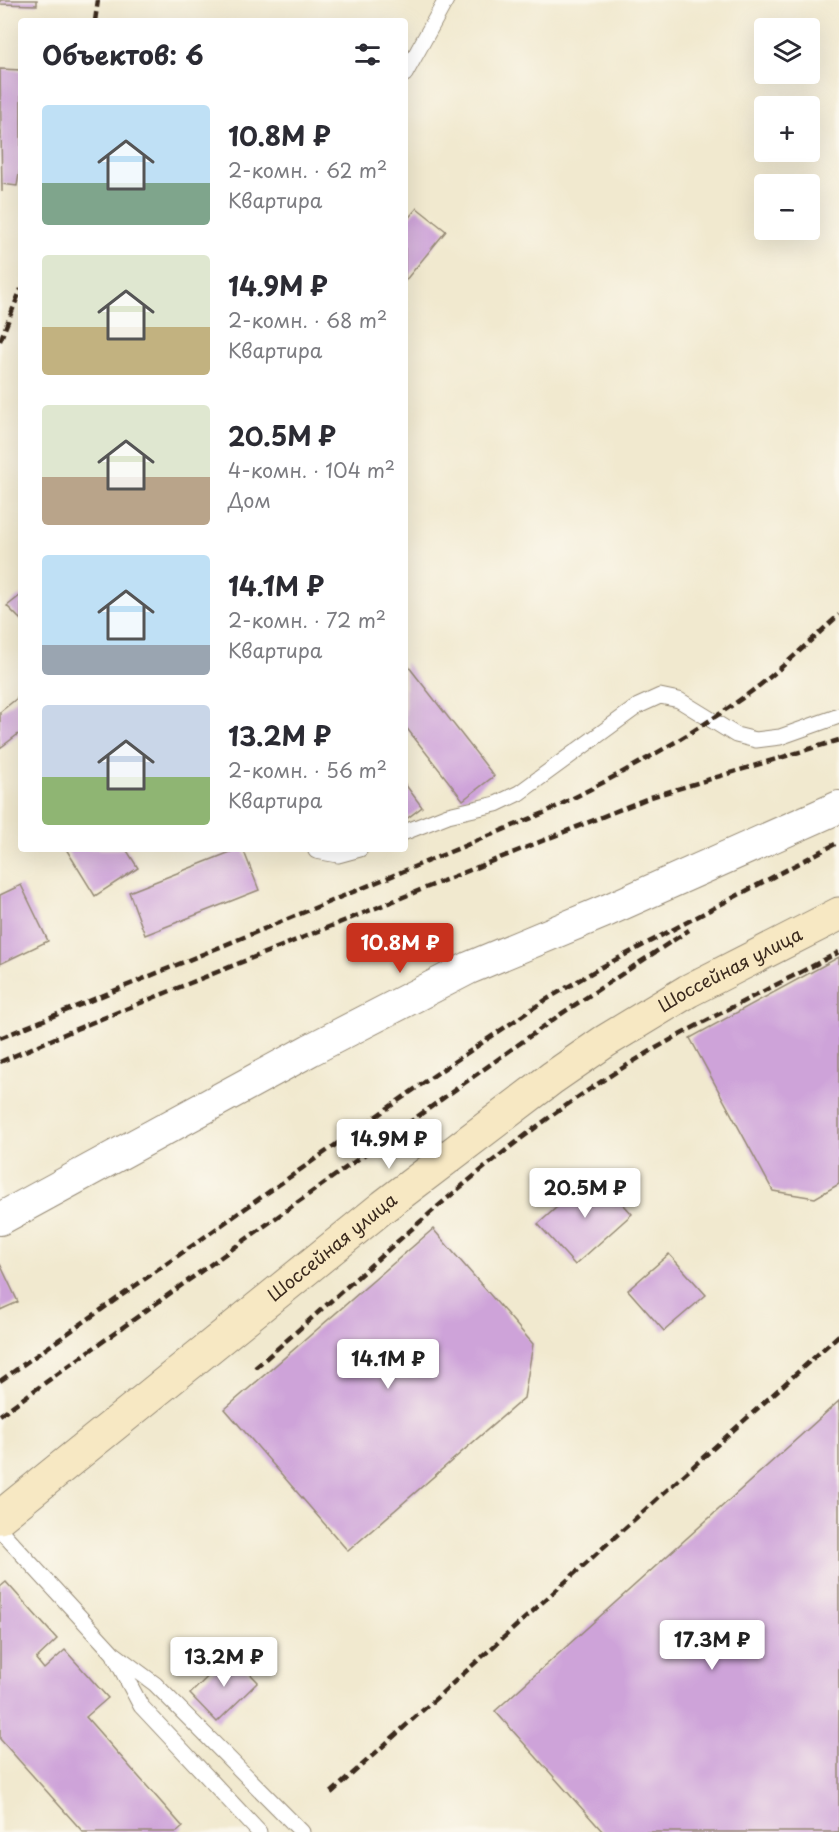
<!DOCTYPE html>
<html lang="ru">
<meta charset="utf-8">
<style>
:root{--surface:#fff;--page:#f7f7f7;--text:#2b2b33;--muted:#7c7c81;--accent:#c8321e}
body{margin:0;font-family:"Playpen Sans",sans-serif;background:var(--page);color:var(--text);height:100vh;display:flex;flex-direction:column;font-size:22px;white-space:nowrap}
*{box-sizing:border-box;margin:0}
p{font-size:20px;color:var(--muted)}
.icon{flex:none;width:33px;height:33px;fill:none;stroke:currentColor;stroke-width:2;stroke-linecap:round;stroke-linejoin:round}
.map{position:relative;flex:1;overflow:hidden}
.details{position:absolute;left:18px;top:18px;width:390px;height:834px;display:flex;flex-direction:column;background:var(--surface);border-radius:6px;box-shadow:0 6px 24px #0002}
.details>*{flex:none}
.fabs{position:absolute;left:754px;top:18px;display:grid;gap:12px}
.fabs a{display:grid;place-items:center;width:66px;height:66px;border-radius:6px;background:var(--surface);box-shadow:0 6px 24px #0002;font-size:30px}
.price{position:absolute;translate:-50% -51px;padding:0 14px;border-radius:6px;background:#fff;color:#222;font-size:20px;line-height:39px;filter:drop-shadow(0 2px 3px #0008)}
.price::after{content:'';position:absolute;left:50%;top:36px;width:18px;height:14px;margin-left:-9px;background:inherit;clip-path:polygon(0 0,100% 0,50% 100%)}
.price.current{background:var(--accent);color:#fff}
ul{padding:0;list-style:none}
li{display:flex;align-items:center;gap:18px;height:150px;padding:0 24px}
li span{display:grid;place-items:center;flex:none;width:168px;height:120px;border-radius:6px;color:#555}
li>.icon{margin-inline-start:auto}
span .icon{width:72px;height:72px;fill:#fffc;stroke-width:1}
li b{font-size:26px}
h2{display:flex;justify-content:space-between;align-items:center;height:72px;padding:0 24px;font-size:26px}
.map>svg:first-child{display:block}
.building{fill:#cea3d9}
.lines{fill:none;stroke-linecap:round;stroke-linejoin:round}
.lane-casing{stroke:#968a76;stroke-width:17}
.street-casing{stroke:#968a76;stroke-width:34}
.secondary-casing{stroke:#968a76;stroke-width:35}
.lane{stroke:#fff;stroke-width:15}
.street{stroke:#fff;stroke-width:32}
.secondary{stroke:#f7e8c3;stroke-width:33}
.rail{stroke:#3b2a1e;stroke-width:4.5;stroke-dasharray:9 4.5;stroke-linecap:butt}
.labels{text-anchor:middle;stroke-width:6;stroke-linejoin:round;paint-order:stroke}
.street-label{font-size:18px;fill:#3b2a1e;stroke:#fbf7ec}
</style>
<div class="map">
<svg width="839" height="1832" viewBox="0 0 839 1832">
<rect width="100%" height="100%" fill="#fbf7ec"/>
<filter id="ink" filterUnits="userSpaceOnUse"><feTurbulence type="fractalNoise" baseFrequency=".0167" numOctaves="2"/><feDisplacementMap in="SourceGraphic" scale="12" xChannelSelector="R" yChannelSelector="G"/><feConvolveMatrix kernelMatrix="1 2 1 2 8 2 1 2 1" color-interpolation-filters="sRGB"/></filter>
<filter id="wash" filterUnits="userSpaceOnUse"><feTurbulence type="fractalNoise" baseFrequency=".008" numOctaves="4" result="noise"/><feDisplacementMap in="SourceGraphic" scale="24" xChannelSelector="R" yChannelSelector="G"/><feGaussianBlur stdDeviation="1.35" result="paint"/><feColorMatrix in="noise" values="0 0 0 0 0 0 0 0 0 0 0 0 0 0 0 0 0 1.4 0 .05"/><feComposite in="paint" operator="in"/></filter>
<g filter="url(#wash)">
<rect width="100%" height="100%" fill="#f1e9cf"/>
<g id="blocks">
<g class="building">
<path d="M0,0H37V5L0,4Z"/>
<path d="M0,69L21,70V162L17,186L2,184V192Z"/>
<path d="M417,208L446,231L405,281V222Z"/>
<path d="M21,595V620L7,606Z"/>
<path d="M405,662L494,776L463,800L405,726Z"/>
<path d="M21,695V732L0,748V712Z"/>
<path d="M405,784L422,807L405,820Z"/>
<path d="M66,849H126L138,868L95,896Z"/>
<path d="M238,849H243L259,890L145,935L129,892Z"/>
<path d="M21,885L48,941L0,964V895Z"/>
<path d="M839,957V1184L815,1198L773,1191L690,1038Z"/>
<path d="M595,1173L632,1214L575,1265L538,1224Z"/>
<path d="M433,1229L533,1344L524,1398L348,1551L225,1409Z"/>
<path d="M669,1254L706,1295L664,1331L628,1290Z"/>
<path d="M0,1264L18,1302L0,1310Z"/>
<path d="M839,1401V1832H603L495,1711Z"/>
<path d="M6,1582L57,1639L36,1659L44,1669L65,1650L108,1698L86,1717L183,1827L177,1832H83L0,1739V1587Z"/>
<path d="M231,1654L258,1682L217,1722L190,1694Z"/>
</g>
</g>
</g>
<g filter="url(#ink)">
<use href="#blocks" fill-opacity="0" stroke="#968a76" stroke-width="1.5"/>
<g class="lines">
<g class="lane-casing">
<g id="lane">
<path d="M405,74L446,0"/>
<path d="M405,832L448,815L496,804L519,793L638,706L660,696L679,700L736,735L756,740L780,737L839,716"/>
<path d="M316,851L338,855L360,849"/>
<path d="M0,1530L113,1653L155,1684L302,1832"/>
<path d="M115,1657L141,1706L259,1832"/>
</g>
</g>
<g class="street-casing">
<path id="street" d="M0,1219L310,1050L469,968L608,910L839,807"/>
</g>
<g class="secondary-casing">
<g id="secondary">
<path id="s1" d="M0,1517L384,1206L552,1078L604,1042L688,991L839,914"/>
</g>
</g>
<use href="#lane" class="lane"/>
<use href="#street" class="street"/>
<use href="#secondary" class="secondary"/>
<g class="rail">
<path d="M95,21L98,0"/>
<path d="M0,341L21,289"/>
<path d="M0,1038L544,813C619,775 693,736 760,685C788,663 813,638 839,615"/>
<path d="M0,1062L76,1029L651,797L839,740"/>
<path d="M255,1368C365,1273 471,1168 593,1087C670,1035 757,996 839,952"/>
<path d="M0,1381L439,1072L544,1001L598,969L839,842"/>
<path d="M0,1415L561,1014L689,930"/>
<path d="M331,1793L839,1335"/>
</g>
</g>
</g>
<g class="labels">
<g class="street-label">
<text dy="6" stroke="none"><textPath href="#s1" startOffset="914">Шоссейная улица</textPath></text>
<text dy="6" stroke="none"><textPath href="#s1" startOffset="428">Шоссейная улица</textPath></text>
</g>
</g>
</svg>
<div class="fabs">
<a><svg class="icon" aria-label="layers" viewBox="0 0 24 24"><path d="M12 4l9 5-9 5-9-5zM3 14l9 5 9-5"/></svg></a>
<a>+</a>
<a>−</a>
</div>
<b class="price current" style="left:400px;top:974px">10.8M ₽</b>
<b class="price" style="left:389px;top:1170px">14.9M ₽</b>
<b class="price" style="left:585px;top:1219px">20.5M ₽</b>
<b class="price" style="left:388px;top:1390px">14.1M ₽</b>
<b class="price" style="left:712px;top:1671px">17.3M ₽</b>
<b class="price" style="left:224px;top:1688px">13.2M ₽</b>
<section class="details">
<h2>Объектов: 6<svg class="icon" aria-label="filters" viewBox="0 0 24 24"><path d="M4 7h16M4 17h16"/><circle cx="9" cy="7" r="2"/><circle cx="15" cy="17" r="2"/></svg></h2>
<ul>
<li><span style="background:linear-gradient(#bfe0f5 65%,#7fa58c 0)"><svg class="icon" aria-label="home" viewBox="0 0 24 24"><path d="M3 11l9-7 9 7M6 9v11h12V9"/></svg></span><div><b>10.8M ₽</b><p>2-комн. · 62 m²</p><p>Квартира</p></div></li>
<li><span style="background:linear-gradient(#dfe7d0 60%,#c2b280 0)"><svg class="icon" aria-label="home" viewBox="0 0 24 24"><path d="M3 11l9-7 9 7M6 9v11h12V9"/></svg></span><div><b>14.9M ₽</b><p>2-комн. · 68 m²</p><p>Квартира</p></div></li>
<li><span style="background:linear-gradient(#dfe7d0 60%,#b9a48a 0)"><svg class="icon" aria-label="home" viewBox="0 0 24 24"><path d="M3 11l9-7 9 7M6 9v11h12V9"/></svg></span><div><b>20.5M ₽</b><p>4-комн. · 104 m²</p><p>Дом</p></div></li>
<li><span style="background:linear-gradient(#bfe0f5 75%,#9aa5b1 0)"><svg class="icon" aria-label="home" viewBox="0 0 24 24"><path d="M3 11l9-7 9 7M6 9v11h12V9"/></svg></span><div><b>14.1M ₽</b><p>2-комн. · 72 m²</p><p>Квартира</p></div></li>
<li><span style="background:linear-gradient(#c9d6e8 60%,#8fb573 0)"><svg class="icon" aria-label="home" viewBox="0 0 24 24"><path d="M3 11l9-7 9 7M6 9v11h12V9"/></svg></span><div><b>13.2M ₽</b><p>2-комн. · 56 m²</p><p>Квартира</p></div></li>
</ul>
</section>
</div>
